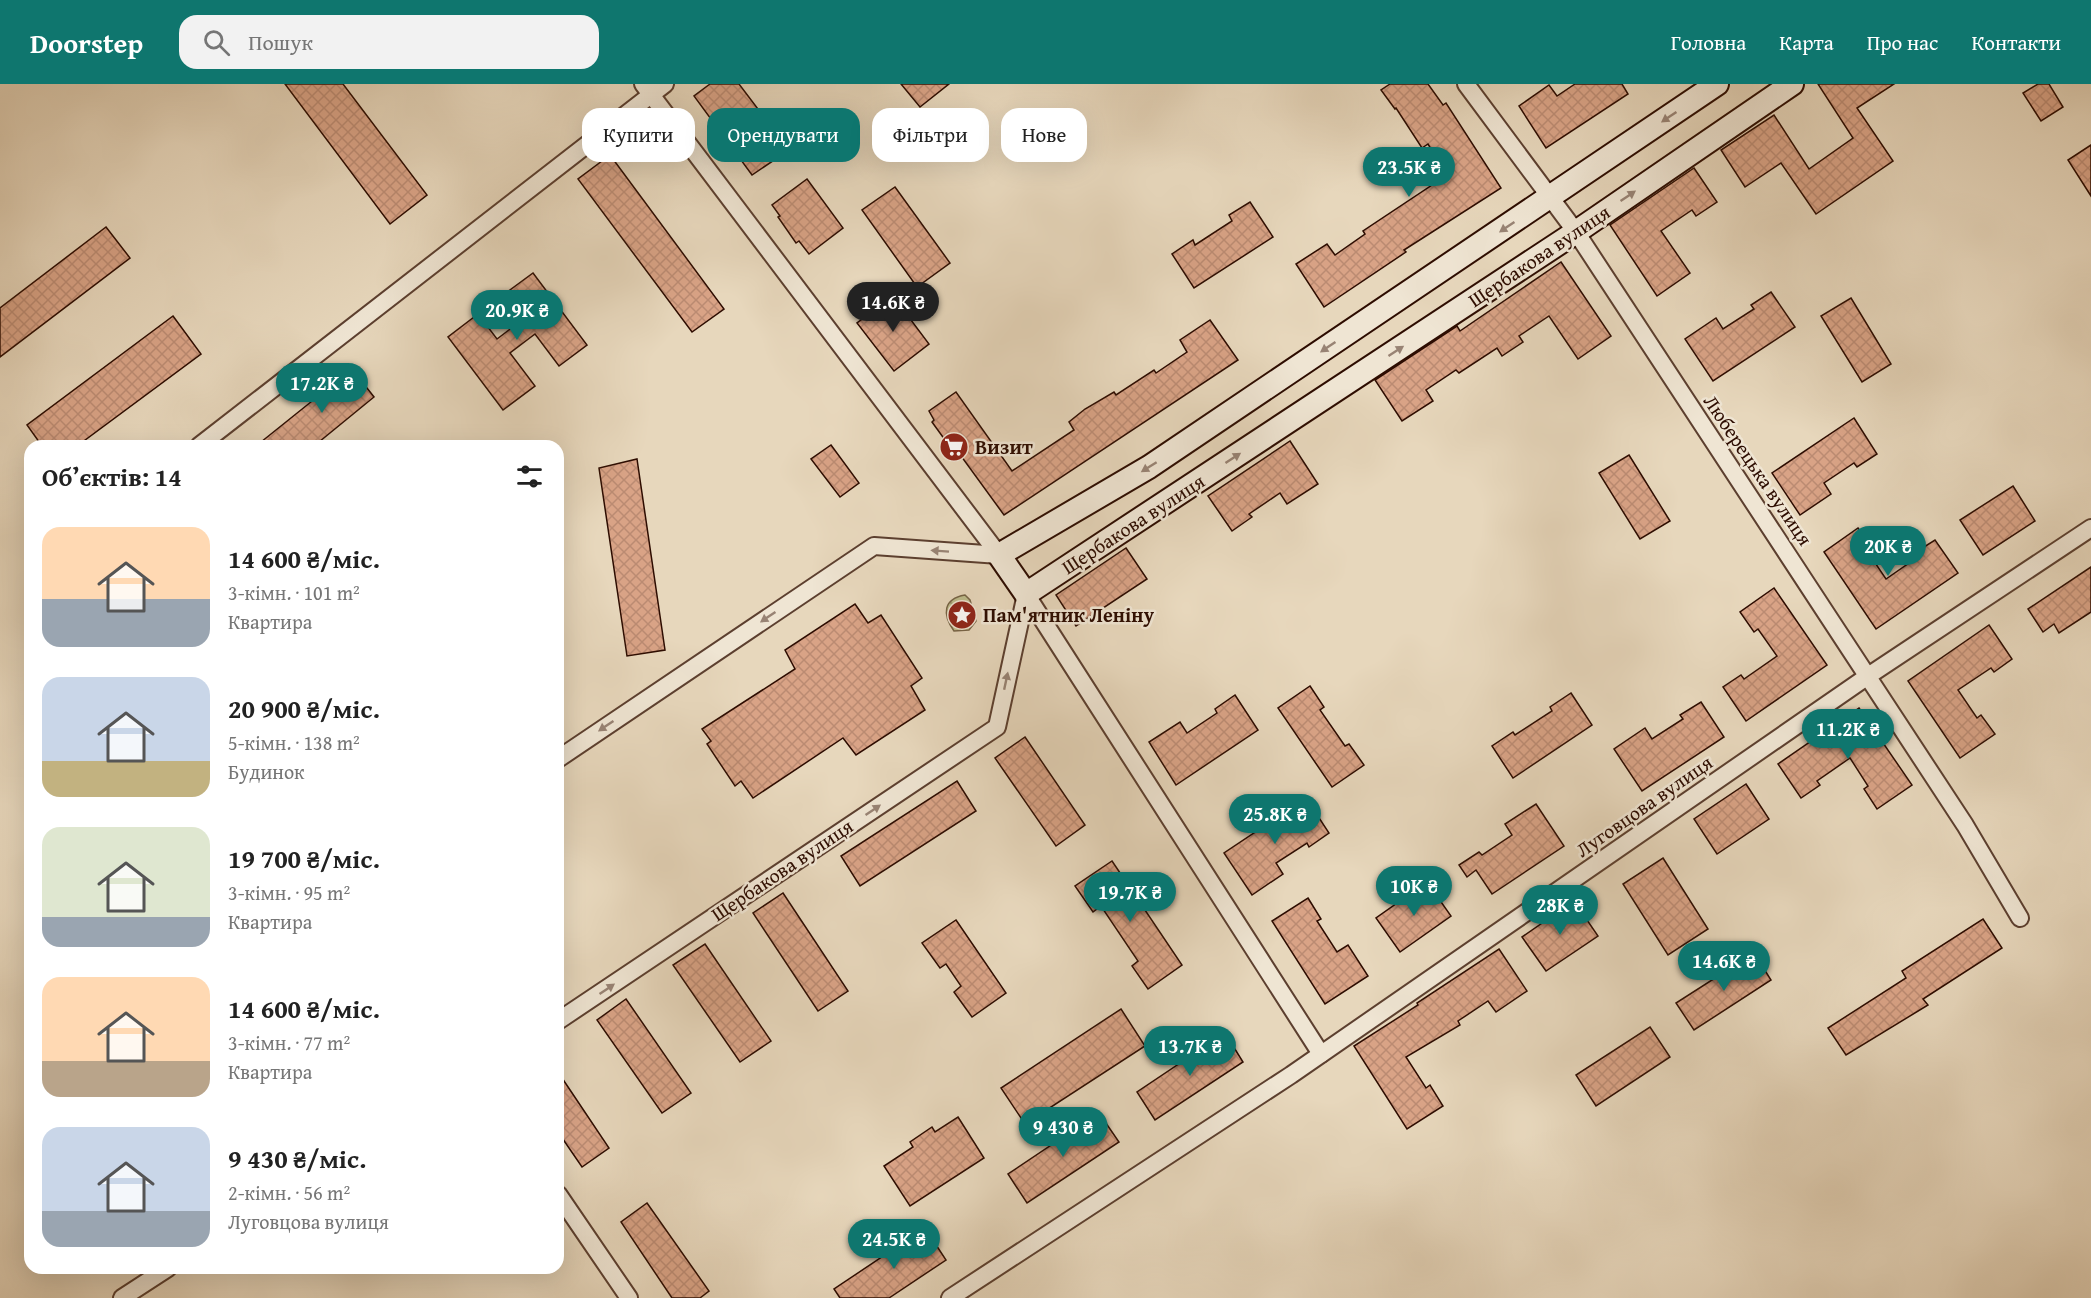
<!DOCTYPE html>
<html lang="uk">
<meta charset="utf-8">
<style>
:root{--surface:#fff;--page:#f2f2f2;--text:#222;--muted:#767676;--accent:#0f766e}
body{margin:0;font-family:"Gentium Book Plus",serif;background:var(--page);color:var(--text);height:100vh;display:flex;flex-direction:column;font-size:22px;white-space:nowrap}
*{box-sizing:border-box;margin:0}
p{font-size:20px;color:var(--muted)}
.icon{flex:none;width:33px;height:33px;fill:none;stroke:currentColor;stroke-width:2;stroke-linecap:round;stroke-linejoin:round}
.map{position:relative;flex:1;overflow:hidden}
.side{position:absolute;left:24px;top:356px;width:540px;height:834px;display:flex;flex-direction:column;background:var(--surface);border-radius:18px;box-shadow:0 6px 24px #0002}
.side>*{flex:none}
.banner{position:absolute;left:582px;top:24px;width:570px;height:54px;display:flex;gap:12px}
.price{position:absolute;translate:-50% -51px;padding:0 14px;border-radius:21px;background:var(--accent);color:#fff;font-size:20px;line-height:39px;filter:drop-shadow(0 2px 3px #0008)}
.price::after{content:'';position:absolute;left:50%;top:36px;width:18px;height:14px;margin-left:-9px;background:inherit;clip-path:polygon(0 0,100% 0,50% 100%)}
.price.selected{background:#222;color:#fff}
ul{padding:0;list-style:none}
li{display:flex;align-items:center;gap:18px;height:150px;padding:0 18px}
li span{display:grid;place-items:center;flex:none;width:168px;height:120px;border-radius:18px;color:#555}
li>.icon{margin-inline-start:auto}
span .icon{width:72px;height:72px;fill:#fffc;stroke-width:1}
li b{font-size:26px}
h2{display:flex;justify-content:space-between;align-items:center;height:72px;padding:0 18px;font-size:26px}
.pill{padding:0 21px;border-radius:18px;background:var(--surface);box-shadow:0 6px 24px #0002;font-size:21px;line-height:54px}
.pill.selected{background:var(--accent);color:#fff}
header{display:flex;align-items:center;gap:36px;box-sizing:border-box;height:84px;padding:0 30px;background:var(--accent);color:#fff}
header strong{font-size:28px}
nav{display:flex;gap:33px;margin-inline-start:auto;font-size:21px}
.search{width:420px;height:54px;background:var(--page);display:flex;align-items:center;gap:15px;box-sizing:border-box;padding:0 21px;border-radius:18px;color:var(--muted);font-size:22px}
.map>svg:first-child{display:block}
.grass{fill:url(#grass-dots);stroke:#766446;stroke-width:1.5}
.building{fill:url(#building-cross-hatch);stroke:#2d0c00;stroke-width:1.5}
.lines{fill:none;stroke-linecap:round;stroke-linejoin:round}
.street-casing{stroke:#5c3f2f;stroke-width:20}
.secondary-casing{stroke:#2d0c00;stroke-width:26}
.street{stroke:#efe5d3;stroke-width:16}
.secondary{stroke:#efe5d3;stroke-width:22}
.oneway{fill:#988374}
.labels{text-anchor:middle;stroke-width:5;stroke-linejoin:round;paint-order:stroke}
.street-label{font-size:20px;fill:#2d0c00;stroke:#efe5d3}
.poi-label{font-size:20px;font-weight:bold;fill:#2d0c00;stroke:#efe5d3;text-anchor:start}
</style>
<header>
<strong>Doorstep</strong>
<div class="search"><svg class="icon" aria-label="search" viewBox="0 0 24 24"><circle cx="10" cy="10" r="6"/><path d="M15 15l6 6"/></svg>Пошук</div>
<nav><a>Головна</a><a>Карта</a><a>Про нас</a><a>Контакти</a></nav>
</header>
<div class="map">
<svg width="2091" height="1214" viewBox="0 0 2091 1214">
<defs>
<pattern id="grass-dots" width="8" height="8" patternUnits="userSpaceOnUse" patternTransform="scale(1.5)"><rect width="8" height="8" fill="#bebc8b"/><path d="M2 2h.1M6 6h.1" fill="none" stroke="#a4a076" stroke-width="1.8" stroke-linecap="round"/></pattern>
<pattern id="building-cross-hatch" width="8" height="8" patternUnits="userSpaceOnUse" patternTransform="scale(1.5)"><rect width="8" height="8" fill="#d9a386"/><path d="M0 0l8 8M0 8l8-8" fill="none" stroke="#bb8b72"/></pattern>
</defs>
<rect width="100%" height="100%" fill="#e7d7bc"/>
<filter id="stains"><feTurbulence type="fractalNoise" baseFrequency=".00333" numOctaves="4"/><feColorMatrix values="0 0 0 0 .2 0 0 0 0 .09 0 0 0 0 .02 0 0 0 .5 -.17"/></filter>
<radialGradient id="worn" r=".72"><stop offset=".6" stop-color="#630" stop-opacity="0"/><stop offset="1" stop-color="#630" stop-opacity=".3"/></radialGradient>
<path class="grass" d="M965,511L970,516L976,537L969,546L954,547C942,530 943,515 965,511Z"/>
<g class="building">
<path d="M285,0H343L427,111L390,140Z"/>
<path d="M710,0H739L789,66L752,91L694,12Z"/>
<path d="M901,0H949L920,23Z"/>
<path d="M1390,0H1428L1443,21L1446,19L1501,104L1404,166L1406,168L1324,223L1296,180L1327,160L1335,171L1365,150L1363,147L1447,91L1428,60L1422,64L1396,24L1395,25L1381,6Z"/>
<path d="M1575,0H1622L1628,10L1546,64L1519,22L1549,1L1557,12Z"/>
<path d="M1818,0H1894L1857,24L1893,77L1816,130L1781,79L1745,103L1721,66L1774,31L1809,85L1853,54Z"/>
<path d="M2038,0H2049L2063,23L2041,37L2023,9Z"/>
<path d="M2091,61V112L2068,76Z"/>
<path d="M610,71L724,225L692,248L578,95Z"/>
<path d="M1694,84L1717,118L1696,132L1692,126L1661,147L1690,189L1657,212L1610,141Z"/>
<path d="M807,95L843,144L809,170L799,157L796,159L778,133L780,132L772,121Z"/>
<path d="M895,103L950,179L917,203L862,126Z"/>
<path d="M1250,118L1273,153L1194,204L1172,170L1193,156L1195,161L1232,137L1229,131Z"/>
<path d="M106,143L130,174L0,273V224Z"/>
<path d="M1561,178L1611,252L1578,275L1549,232L1519,252L1523,258L1502,272L1497,264L1459,289L1456,286L1426,306L1433,317L1402,337L1375,296L1457,242L1460,247Z"/>
<path d="M533,189L587,261L559,282L535,250L510,269L535,302L503,326L448,253L478,230L497,255L522,236L503,211Z"/>
<path d="M1771,208L1795,243L1713,297L1685,255L1716,234L1723,245L1754,225L1751,221Z"/>
<path d="M893,212L929,260L894,287L857,239Z"/>
<path d="M1851,214L1891,280L1862,298L1821,232Z"/>
<path d="M173,232L201,270L77,362H42L27,341Z"/>
<path d="M1210,236L1238,276L1004,431L956,365L953,367L932,338L934,336L929,327L956,308L1012,387L1074,346L1069,338L1085,325L1114,308L1116,311L1154,286L1156,289L1187,268L1180,256Z"/>
<path d="M352,285L374,313L314,362H256Z"/>
<path d="M1854,334L1877,370L1857,383L1854,379L1824,399L1831,410L1800,431L1772,389Z"/>
<path d="M1290,357L1318,400L1287,420L1280,409L1249,430L1252,433L1232,447L1208,412Z"/>
<path d="M831,361L859,399L840,413L811,375Z"/>
<path d="M1629,371L1670,437L1640,455L1599,389Z"/>
<path d="M637,375L665,566L627,572L599,384Z"/>
<path d="M2013,402L2035,437L1983,471L1960,436Z"/>
<path d="M1858,444L1872,464L1867,467L1886,495L1919,472L1916,468L1935,456L1958,489L1876,545L1824,468Z"/>
<path d="M1126,464L1147,495L1076,542L1056,511Z"/>
<path d="M2091,483V528L2059,549L2054,540L2043,548L2028,525Z"/>
<path d="M1774,504L1827,581L1746,637L1723,603L1741,591L1744,595L1777,572L1758,545L1754,548L1740,528Z"/>
<path d="M855,520L868,539L881,531L922,594L911,602L925,626L856,671L843,654L753,714L741,697L735,702L707,660L711,657L702,645L795,585L785,566Z"/>
<path d="M1989,541L2012,575L1994,588L1991,584L1958,606L1977,634L1981,631L1995,650L1960,674L1908,597Z"/>
<path d="M1310,602L1324,623L1320,626L1345,662L1349,660L1364,681L1332,703L1278,624Z"/>
<path d="M1571,609L1592,641L1513,694L1492,662L1513,648L1515,651L1552,627L1550,623Z"/>
<path d="M1235,611L1258,646L1176,701L1149,658L1180,638L1187,649L1217,629L1215,625Z"/>
<path d="M1701,618L1724,653L1642,707L1614,665L1645,644L1652,655L1683,635L1680,631Z"/>
<path d="M1859,624L1912,701L1877,725L1864,705L1868,702L1850,674L1817,697L1820,701L1801,714L1778,680Z"/>
<path d="M1025,653L1085,741L1056,762L995,674Z"/>
<path d="M957,697L976,727L860,802L841,772Z"/>
<path d="M1746,700L1769,735L1717,770L1694,735Z"/>
<path d="M1306,714L1329,749L1309,763L1307,759L1276,779L1283,790L1252,811L1224,769Z"/>
<path d="M1536,720L1564,762L1492,810L1476,786L1467,793L1459,781L1479,768L1482,771L1512,751L1505,740Z"/>
<path d="M1663,774L1708,845L1668,871L1623,800Z"/>
<path d="M1112,777L1182,881L1148,905L1132,882L1138,877L1101,822L1093,828L1075,802Z"/>
<path d="M1427,798L1451,832L1400,868L1376,834Z"/>
<path d="M783,809L848,907L818,927L753,829Z"/>
<path d="M1308,814L1321,835L1317,837L1337,868L1348,861L1368,892L1325,920L1272,837Z"/>
<path d="M1574,817L1598,852L1546,887L1522,853Z"/>
<path d="M1983,835L2002,864L1923,915L1928,921L1846,971L1828,944L1906,894L1902,887Z"/>
<path d="M956,836L1006,909L972,933L954,908L961,902L946,880L940,884L922,859Z"/>
<path d="M705,860L771,957L740,978L673,881Z"/>
<path d="M1499,865L1527,907L1496,928L1488,917L1458,937L1460,941L1406,973L1426,1004L1430,1001L1443,1022L1407,1045L1354,962L1418,921L1417,919Z"/>
<path d="M1754,869L1771,896L1694,946L1676,919Z"/>
<path d="M626,915L691,1009L662,1029L597,936Z"/>
<path d="M1121,925L1145,962L1025,1040L1001,1004Z"/>
<path d="M1650,943L1670,973L1596,1022L1576,991Z"/>
<path d="M1225,949L1243,978L1155,1036L1137,1008Z"/>
<path d="M558,988L609,1064L582,1083L558,1048Z"/>
<path d="M1099,1029L1119,1058L1027,1119L1008,1090Z"/>
<path d="M958,1033L984,1074L910,1122L884,1082L913,1063L910,1058L932,1043L935,1048Z"/>
<path d="M647,1119L709,1207L700,1214H672L621,1138Z"/>
<path d="M925,1144L946,1176L889,1214H840L834,1205Z"/>
</g>
<g class="lines">
<g class="street-casing">
<g id="street">
<path d="M643,0L999,471"/>
<path d="M1466,0L1576,148L1965,741L2020,834"/>
<path d="M199,362L665,0"/>
<path d="M1026,510L1321,970"/>
<path d="M558,675L874,462L999,471"/>
<path d="M558,937L997,643L1026,510"/>
<path d="M558,1110L629,1214"/>
<path d="M122,1214L168,1184"/>
<path d="M950,1214L1291,991L1868,592L2091,444"/>
</g>
</g>
<g class="secondary-casing">
<path id="secondary" d="M1717,0L1149,383L999,471L1026,510L1576,148L1792,0"/>
</g>
<use href="#street" class="street"/>
<use href="#secondary" class="secondary"/>
</g>
<defs><path id="oneway-solid" d="M-6-.8H1V-3.2L6.5 0L1 3.2V.8H-6Z" transform="scale(1.5)"/></defs>
<g class="oneway">
<use href="#oneway-solid" transform="translate(1669 33) rotate(146)"/>
<use href="#oneway-solid" transform="translate(1628 112) rotate(-34)"/>
<use href="#oneway-solid" transform="translate(1507 143) rotate(146)"/>
<use href="#oneway-solid" transform="translate(1328 263) rotate(146)"/>
<use href="#oneway-solid" transform="translate(1396 267) rotate(-33)"/>
<use href="#oneway-solid" transform="translate(1233 374) rotate(-33)"/>
<use href="#oneway-solid" transform="translate(1149 383) rotate(148)"/>
<use href="#oneway-solid" transform="translate(940 467) rotate(-176)"/>
<use href="#oneway-solid" transform="translate(768 533) rotate(146)"/>
<use href="#oneway-solid" transform="translate(1006 597) rotate(-78)"/>
<use href="#oneway-solid" transform="translate(606 642) rotate(146)"/>
<use href="#oneway-solid" transform="translate(873 726) rotate(-34)"/>
<use href="#oneway-solid" transform="translate(607 905) rotate(-34)"/>
</g>
<defs>
<g id="supermarket-disc" transform="scale(1.5)"><circle r="9.5" fill="#8f2418" stroke="#efe5d3"/><path d="M-6-5.5h2.5l.6 2H6L4.5 2H-2.5L-4.4-4H-6ZM-1.5 3.2a1.3 1.3 0 1 0 .1 0ZM3 3.2a1.3 1.3 0 1 0 .1 0Z" fill="#fff"/></g>
<g id="sight-disc" transform="scale(1.5)"><circle r="9.5" fill="#8f2418" stroke="#efe5d3"/><path d="M0-6L1.8-2.2L6-1.7L2.9 1.2L3.7 5.4L0 3.3L-3.7 5.4L-2.9 1.2L-6-1.7L-1.8-2.2Z" fill="#fff"/></g>
</defs>
<g fill-rule="evenodd">
<use href="#supermarket-disc" x="954" y="363"/>
<use href="#sight-disc" x="962" y="531"/>
</g>
<g class="labels">
<g class="street-label">
<text transform="translate(1539 172) rotate(-34)" y="7">Щербакова вулиця</text>
<text transform="translate(1758 386) rotate(56)" y="7">Люберецька вулиця</text>
<text transform="translate(1133 440) rotate(-33)" y="7">Щербакова вулиця</text>
<text transform="translate(1644 722) rotate(-35)" y="7">Луговцова вулиця</text>
<text transform="translate(782 786) rotate(-34)" y="7">Щербакова вулиця</text>
</g>
<g class="poi-label">
<text x="975" y="370">Визит</text>
<text x="983" y="538">Пам'ятник Леніну</text>
</g>
</g>
<rect width="100%" height="100%" filter="url(#stains)"/>
<rect width="100%" height="100%" fill="url(#worn)"/>
</svg>
<b class="price" style="left:1409px;top:114px">23.5K ₴</b>
<b class="price selected" style="left:893px;top:249px">14.6K ₴</b>
<b class="price" style="left:517px;top:257px">20.9K ₴</b>
<b class="price" style="left:322px;top:330px">17.2K ₴</b>
<b class="price" style="left:1888px;top:493px">20K ₴</b>
<b class="price" style="left:1848px;top:676px">11.2K ₴</b>
<b class="price" style="left:1275px;top:761px">25.8K ₴</b>
<b class="price" style="left:1414px;top:833px">10K ₴</b>
<b class="price" style="left:1130px;top:839px">19.7K ₴</b>
<b class="price" style="left:1560px;top:852px">28K ₴</b>
<b class="price" style="left:1724px;top:908px">14.6K ₴</b>
<b class="price" style="left:1190px;top:993px">13.7K ₴</b>
<b class="price" style="left:1063px;top:1074px">9 430 ₴</b>
<b class="price" style="left:894px;top:1186px">24.5K ₴</b>
<div class="banner">
<a class="pill">Купити</a>
<a class="pill selected">Орендувати</a>
<a class="pill">Фільтри</a>
<a class="pill">Нове</a>
</div>
<section class="side">
<h2>Об’єктів: 14<svg class="icon" aria-label="filters" viewBox="0 0 24 24"><path d="M4 7h16M4 17h16"/><circle cx="9" cy="7" r="2"/><circle cx="15" cy="17" r="2"/></svg></h2>
<ul>
<li><span style="background:linear-gradient(#ffd9b3 60%,#9aa5b1 0)"><svg class="icon" aria-label="home" viewBox="0 0 24 24"><path d="M3 11l9-7 9 7M6 9v11h12V9"/></svg></span><div><b>14 600 ₴/міс.</b><p>3-кімн. · 101 m²</p><p>Квартира</p></div></li>
<li><span style="background:linear-gradient(#c9d6e8 70%,#c2b280 0)"><svg class="icon" aria-label="home" viewBox="0 0 24 24"><path d="M3 11l9-7 9 7M6 9v11h12V9"/></svg></span><div><b>20 900 ₴/міс.</b><p>5-кімн. · 138 m²</p><p>Будинок</p></div></li>
<li><span style="background:linear-gradient(#dfe7d0 75%,#9aa5b1 0)"><svg class="icon" aria-label="home" viewBox="0 0 24 24"><path d="M3 11l9-7 9 7M6 9v11h12V9"/></svg></span><div><b>19 700 ₴/міс.</b><p>3-кімн. · 95 m²</p><p>Квартира</p></div></li>
<li><span style="background:linear-gradient(#ffd9b3 70%,#b9a48a 0)"><svg class="icon" aria-label="home" viewBox="0 0 24 24"><path d="M3 11l9-7 9 7M6 9v11h12V9"/></svg></span><div><b>14 600 ₴/міс.</b><p>3-кімн. · 77 m²</p><p>Квартира</p></div></li>
<li><span style="background:linear-gradient(#c9d6e8 70%,#9aa5b1 0)"><svg class="icon" aria-label="home" viewBox="0 0 24 24"><path d="M3 11l9-7 9 7M6 9v11h12V9"/></svg></span><div><b>9 430 ₴/міс.</b><p>2-кімн. · 56 m²</p><p>Луговцова вулиця</p></div></li>
</ul>
</section>
</div>
